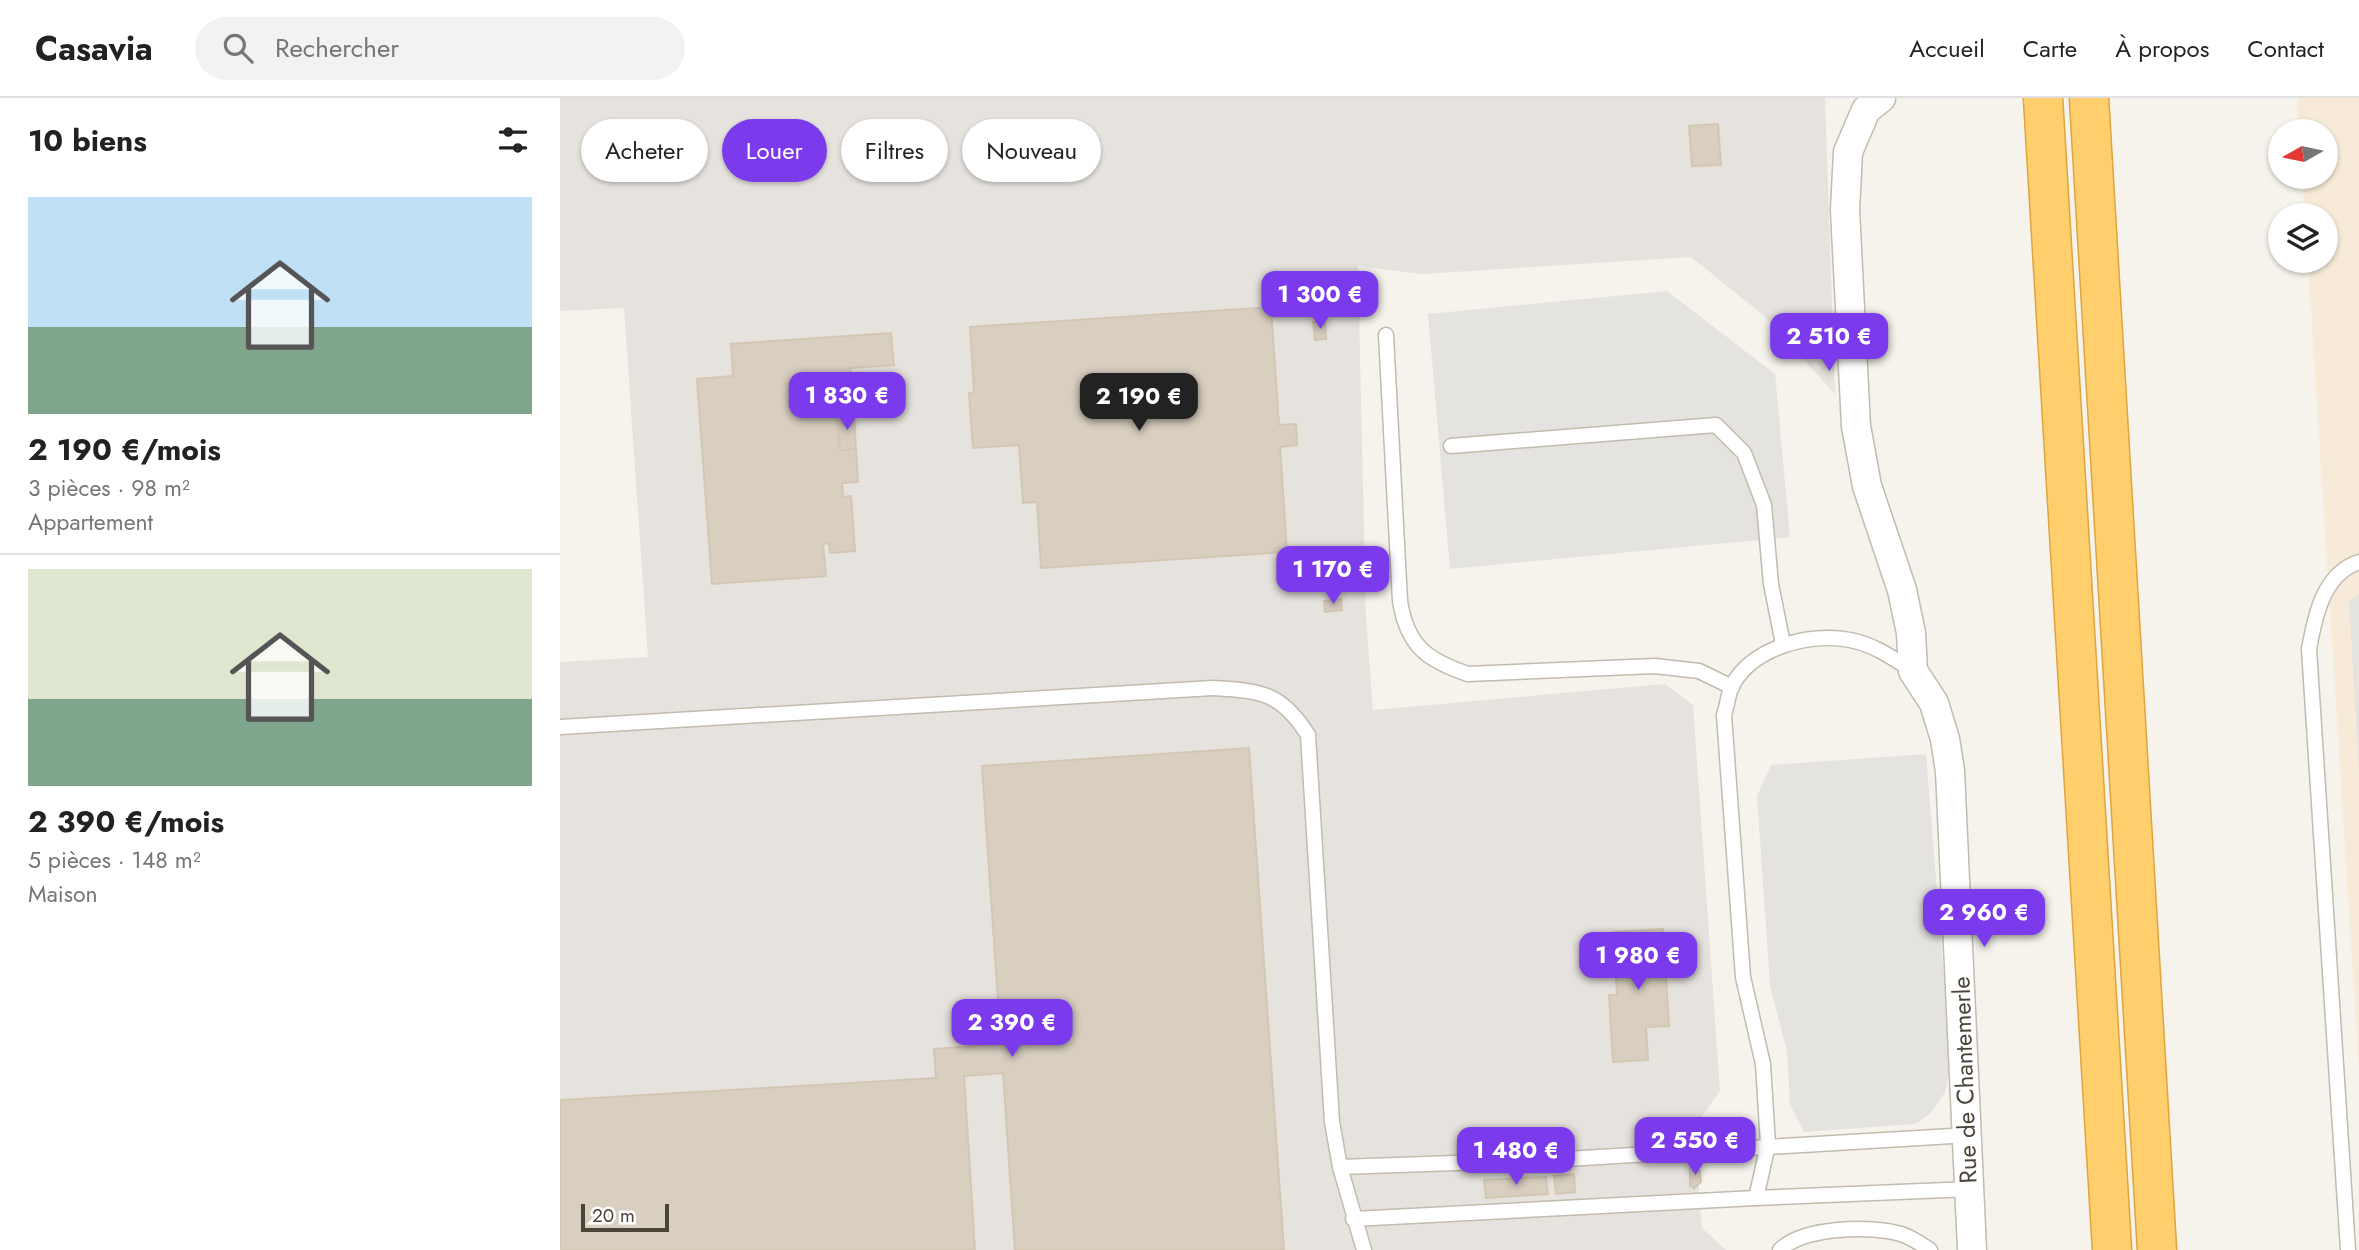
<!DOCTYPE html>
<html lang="fr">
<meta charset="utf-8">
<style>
:root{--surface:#fff;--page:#f2f2f2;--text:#222;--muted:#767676;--line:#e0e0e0;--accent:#7c3aed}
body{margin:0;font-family:Jost,sans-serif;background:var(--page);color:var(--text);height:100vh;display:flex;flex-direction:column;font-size:26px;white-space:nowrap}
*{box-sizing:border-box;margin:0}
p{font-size:23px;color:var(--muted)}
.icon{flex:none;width:38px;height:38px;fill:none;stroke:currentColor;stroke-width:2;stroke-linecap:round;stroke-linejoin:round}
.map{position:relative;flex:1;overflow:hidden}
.drawer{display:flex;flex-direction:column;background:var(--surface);width:560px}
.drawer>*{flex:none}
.top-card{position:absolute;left:21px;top:21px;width:665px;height:63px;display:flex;gap:14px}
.needle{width:46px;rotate:261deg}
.controls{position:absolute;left:1708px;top:21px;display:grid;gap:14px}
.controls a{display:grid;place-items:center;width:70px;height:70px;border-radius:50%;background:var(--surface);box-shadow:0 2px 5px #0004;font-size:35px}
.scale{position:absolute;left:21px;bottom:18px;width:88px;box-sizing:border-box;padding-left:7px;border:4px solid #4b4439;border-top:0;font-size:19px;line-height:24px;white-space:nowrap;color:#4b4439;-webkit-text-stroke:5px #fff;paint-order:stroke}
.price{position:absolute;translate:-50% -60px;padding:0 16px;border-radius:14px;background:var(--accent);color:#fff;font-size:23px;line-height:46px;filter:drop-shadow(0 2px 4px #0008)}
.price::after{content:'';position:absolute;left:50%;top:42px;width:21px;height:16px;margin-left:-10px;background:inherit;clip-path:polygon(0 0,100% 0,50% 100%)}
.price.current{background:#222;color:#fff}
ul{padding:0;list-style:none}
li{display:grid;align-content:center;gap:14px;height:371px;padding:0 28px}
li+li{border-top:2px solid var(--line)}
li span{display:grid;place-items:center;height:217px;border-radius:0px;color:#555}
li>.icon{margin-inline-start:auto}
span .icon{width:126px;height:126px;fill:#fffc;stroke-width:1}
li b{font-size:30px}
h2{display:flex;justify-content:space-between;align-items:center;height:84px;padding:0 28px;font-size:30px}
.tag{padding:0 24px;border-radius:32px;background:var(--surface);box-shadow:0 2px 5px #0004;font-size:24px;line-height:63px}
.tag.current{background:var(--accent);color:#fff}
header{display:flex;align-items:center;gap:42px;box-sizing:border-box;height:98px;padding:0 35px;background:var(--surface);border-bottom:2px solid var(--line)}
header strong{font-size:33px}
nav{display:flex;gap:38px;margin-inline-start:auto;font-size:24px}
.search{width:490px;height:63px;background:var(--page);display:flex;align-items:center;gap:18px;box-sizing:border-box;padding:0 24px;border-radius:38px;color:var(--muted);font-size:26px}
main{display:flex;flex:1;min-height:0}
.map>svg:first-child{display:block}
.commercial{fill:#f7ead8}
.industrial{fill:#e6e2dd}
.parking{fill:#e5e3e0}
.building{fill:#d8cfc1;stroke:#d3c7b4;stroke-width:2}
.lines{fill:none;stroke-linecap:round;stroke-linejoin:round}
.lane-casing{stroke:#c2bbae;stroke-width:17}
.street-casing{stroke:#c2bbae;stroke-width:31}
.highway-casing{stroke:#e0a43c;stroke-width:41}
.lane{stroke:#fff;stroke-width:14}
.street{stroke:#fff;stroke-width:28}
.highway{stroke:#ffcf6e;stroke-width:38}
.labels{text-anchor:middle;stroke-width:6;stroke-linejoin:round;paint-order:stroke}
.street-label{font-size:24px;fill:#4b4439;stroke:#fff}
</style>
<header>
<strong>Casavia</strong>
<div class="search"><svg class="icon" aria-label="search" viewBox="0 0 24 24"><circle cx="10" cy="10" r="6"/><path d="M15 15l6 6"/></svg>Rechercher</div>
<nav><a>Accueil</a><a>Carte</a><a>À propos</a><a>Contact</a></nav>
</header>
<main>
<section class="drawer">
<h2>10 biens<svg class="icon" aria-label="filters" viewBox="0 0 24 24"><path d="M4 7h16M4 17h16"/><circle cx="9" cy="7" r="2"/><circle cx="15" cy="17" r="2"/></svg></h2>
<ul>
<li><span style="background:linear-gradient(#bfe0f5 60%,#7fa58c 0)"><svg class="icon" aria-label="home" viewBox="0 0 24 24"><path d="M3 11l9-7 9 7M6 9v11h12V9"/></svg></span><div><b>2 190 €/mois</b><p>3 pièces · 98 m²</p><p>Appartement</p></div></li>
<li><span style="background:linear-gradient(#dfe7d0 60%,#7fa58c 0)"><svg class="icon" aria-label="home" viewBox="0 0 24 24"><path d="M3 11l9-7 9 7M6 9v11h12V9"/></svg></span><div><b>2 390 €/mois</b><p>5 pièces · 148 m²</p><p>Maison</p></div></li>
</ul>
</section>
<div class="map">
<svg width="1799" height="1152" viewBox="0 0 1799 1152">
<rect width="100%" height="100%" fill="#f6f3ec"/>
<path class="commercial" d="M1737,0H1799V973L1748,163H1766V117H1745L1742,79H1766V33H1739Z"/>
<path class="industrial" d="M0,0H1265L1275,296L1203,217L1131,159L862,176L798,168L806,522L813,612L1105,586L1133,607L1160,993L1134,1029L1142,1130L1166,1152H0V564L88,559L64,210L0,213Z"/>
<g class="parking">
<path d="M1107,193L1215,276L1230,439L890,471L868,216Z"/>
<path d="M1799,496V675L1789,502Z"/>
<path d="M1366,656L1391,967L1385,994L1371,1015L1355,1026L1244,1034L1230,1007L1227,954L1210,887L1197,698L1211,667Z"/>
</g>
<g class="building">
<path d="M1158,26L1161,67L1132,68L1129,28Z"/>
<path d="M711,209L719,327L736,326L737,347L720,349L727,454L481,470L477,404L463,405L459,347L413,350L409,295L414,294L410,229Z"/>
<path d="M753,224H765L766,241L755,242Z"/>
<path d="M331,235L334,267L290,270L294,317L277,318L280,352L296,351L298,384L282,385L283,399L291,398L295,453L270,455L269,445L263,446L266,478L152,486L137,281L173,278L171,246Z"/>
<path d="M294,317L296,351L280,352L277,318Z"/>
<path d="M781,501L782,512L765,514L764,503Z"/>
<path d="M689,650L724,1152H455L443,975L404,978L415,1152H0V1002L376,980L374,951L441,946L422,668Z"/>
<path d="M1103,831L1109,928L1086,929L1088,962L1053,964L1049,897H1057L1053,834Z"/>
<path d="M1130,1068L1140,1073L1141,1084L1134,1090L1130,1088Z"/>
<path d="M1014,1076L1015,1094L996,1096L994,1078Z"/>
<path d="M986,1079L988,1096L926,1100L924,1082Z"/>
</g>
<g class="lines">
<g class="lane-casing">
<g id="lane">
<path d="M826,237L840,503C847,547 866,562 908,576L1095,568L1139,573L1172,589"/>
<path d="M891,348L1156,327L1184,355L1204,407L1211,486L1223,546"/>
<path d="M1353,573C1333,560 1313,546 1290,542C1249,534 1190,550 1171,590C1168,598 1167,608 1164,617L1183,879L1203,966L1208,1047L1196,1100L1410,1091"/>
<path d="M0,629L653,590C701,593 721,594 748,637L772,1024L780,1069L804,1152"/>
<path d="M780,1069L1006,1061L1409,1037"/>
<path d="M793,1121L1196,1100"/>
<path d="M1220,1152C1243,1129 1311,1127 1341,1136C1351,1139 1361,1146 1370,1152"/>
<path d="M1788,1152L1749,551C1755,518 1763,476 1799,464"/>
</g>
</g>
<g class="street-casing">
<path id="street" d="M1321,0L1306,12L1288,54L1285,112L1296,328L1307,388L1342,492L1351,535L1353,573L1374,605L1385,641L1390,673L1412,1152"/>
</g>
<g class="highway-casing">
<g id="highway">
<path d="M1483,0L1552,1152"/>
<path d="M1529,0L1597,1152"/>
</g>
</g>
<use href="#lane" class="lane"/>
<use href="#street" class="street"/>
<use href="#highway" class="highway"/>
</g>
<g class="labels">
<g class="street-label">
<text transform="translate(1405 982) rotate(-92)" y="8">Rue de Chantemerle</text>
</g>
</g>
</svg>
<div class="controls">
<a><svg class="needle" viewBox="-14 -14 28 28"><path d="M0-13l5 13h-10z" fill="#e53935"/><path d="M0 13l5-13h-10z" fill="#767676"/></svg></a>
<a><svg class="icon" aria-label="layers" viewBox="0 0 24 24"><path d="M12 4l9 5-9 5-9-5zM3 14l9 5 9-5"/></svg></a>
</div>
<div class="scale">20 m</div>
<b class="price" style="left:760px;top:233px">1 300 €</b>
<b class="price" style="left:1269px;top:275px">2 510 €</b>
<b class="price" style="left:287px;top:334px">1 830 €</b>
<b class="price current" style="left:579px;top:335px">2 190 €</b>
<b class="price" style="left:773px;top:508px">1 170 €</b>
<b class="price" style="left:1424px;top:851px">2 960 €</b>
<b class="price" style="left:1078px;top:894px">1 980 €</b>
<b class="price" style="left:452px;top:961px">2 390 €</b>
<b class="price" style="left:1135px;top:1079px">2 550 €</b>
<b class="price" style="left:956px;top:1089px">1 480 €</b>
<div class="top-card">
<a class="tag">Acheter</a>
<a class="tag current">Louer</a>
<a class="tag">Filtres</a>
<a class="tag">Nouveau</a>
</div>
</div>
</main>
